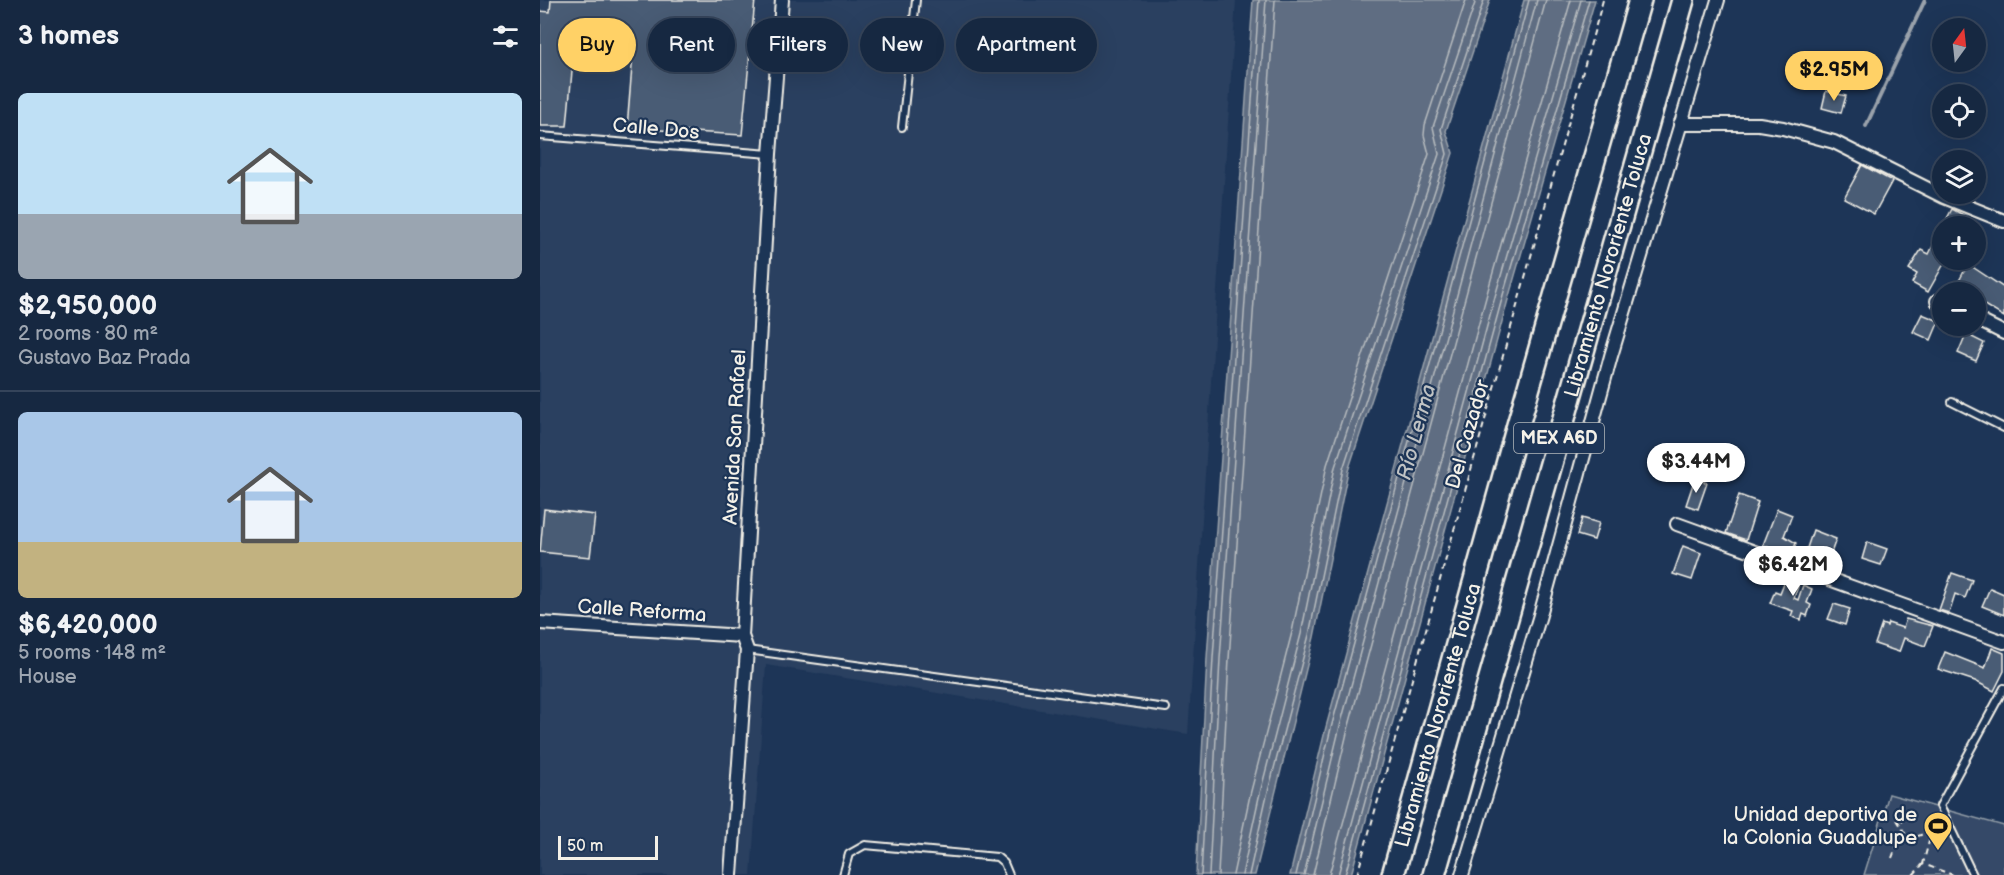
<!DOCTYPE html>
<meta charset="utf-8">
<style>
:root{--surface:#162841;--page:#1f3048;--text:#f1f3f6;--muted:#9ea6b1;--line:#35445a;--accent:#ffd166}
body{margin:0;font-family:"Balsamiq Sans",sans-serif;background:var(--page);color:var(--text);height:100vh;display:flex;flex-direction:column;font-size:22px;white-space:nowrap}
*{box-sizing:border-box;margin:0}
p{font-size:20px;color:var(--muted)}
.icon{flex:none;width:33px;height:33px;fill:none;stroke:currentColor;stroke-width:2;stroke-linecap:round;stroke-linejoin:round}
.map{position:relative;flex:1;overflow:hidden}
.sheet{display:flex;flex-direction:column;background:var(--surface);width:540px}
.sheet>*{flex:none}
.hud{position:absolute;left:18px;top:18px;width:570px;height:54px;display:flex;gap:12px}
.needle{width:39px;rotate:15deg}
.tools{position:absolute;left:1392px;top:18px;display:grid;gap:12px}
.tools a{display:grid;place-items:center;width:54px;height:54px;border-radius:50%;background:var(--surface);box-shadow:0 6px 24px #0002,0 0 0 2px var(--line);font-size:30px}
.scale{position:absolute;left:18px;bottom:15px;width:100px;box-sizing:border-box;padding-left:6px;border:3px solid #f4f1e8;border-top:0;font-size:16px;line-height:21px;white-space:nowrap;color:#f4f1e8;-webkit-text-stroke:4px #1d3557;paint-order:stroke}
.price{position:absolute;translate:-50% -51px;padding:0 14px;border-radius:21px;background:#fff;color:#222;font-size:20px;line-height:39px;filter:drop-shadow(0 2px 3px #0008)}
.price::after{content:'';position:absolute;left:50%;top:36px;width:18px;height:14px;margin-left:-9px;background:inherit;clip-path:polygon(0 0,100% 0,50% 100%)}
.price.selected{background:var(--accent);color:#111}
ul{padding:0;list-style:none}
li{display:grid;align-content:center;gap:12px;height:318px;padding:0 18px}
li+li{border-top:2px solid var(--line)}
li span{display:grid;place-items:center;height:186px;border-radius:9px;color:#555}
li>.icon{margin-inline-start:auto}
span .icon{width:108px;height:108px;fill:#fffc;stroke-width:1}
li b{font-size:26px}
h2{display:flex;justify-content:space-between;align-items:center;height:72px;padding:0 18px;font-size:26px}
.pill{padding:0 21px;border-radius:27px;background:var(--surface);box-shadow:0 6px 24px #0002,0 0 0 2px var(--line);font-size:21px;line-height:54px}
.pill.selected{background:var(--accent);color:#111}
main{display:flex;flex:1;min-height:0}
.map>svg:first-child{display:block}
.built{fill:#2a4060}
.green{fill:#354a67;stroke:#949ea8;stroke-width:1.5}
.water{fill:#5e6d82;stroke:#9aa2ab;stroke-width:1.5}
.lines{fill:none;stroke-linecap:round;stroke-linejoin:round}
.shore{stroke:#b8bcbf;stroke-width:1.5}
.stream{stroke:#9aa2ab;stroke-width:4}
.building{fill:#485b74;stroke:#f4f1e8;stroke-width:1.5}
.lane-casing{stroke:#f4f1e8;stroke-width:10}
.street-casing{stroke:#f4f1e8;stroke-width:16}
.highway-casing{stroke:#f4f1e8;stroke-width:26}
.path{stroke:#f4f1e8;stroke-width:2;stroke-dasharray:6 4.5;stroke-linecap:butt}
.lane{stroke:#1d3557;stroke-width:6}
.street{stroke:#1d3557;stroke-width:12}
.highway{stroke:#1d3557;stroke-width:21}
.labels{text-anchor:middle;stroke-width:4.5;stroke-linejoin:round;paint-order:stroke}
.shield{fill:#1d3557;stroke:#b4b9bc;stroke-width:1.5}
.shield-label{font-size:18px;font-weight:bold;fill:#f4f1e8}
.street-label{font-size:20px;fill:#f4f1e8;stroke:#1d3557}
.poi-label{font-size:20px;fill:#f4f1e8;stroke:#1d3557;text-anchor:end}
.water-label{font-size:21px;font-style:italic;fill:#c0c3c4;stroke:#1d3557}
</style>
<main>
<section class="sheet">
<h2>3 homes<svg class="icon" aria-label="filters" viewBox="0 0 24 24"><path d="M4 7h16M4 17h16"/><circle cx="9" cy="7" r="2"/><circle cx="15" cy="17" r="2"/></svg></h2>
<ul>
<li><span style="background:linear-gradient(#bfe0f5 65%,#9aa5b1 0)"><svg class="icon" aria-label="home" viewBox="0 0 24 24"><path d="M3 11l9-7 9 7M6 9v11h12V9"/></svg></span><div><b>$2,950,000</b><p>2 rooms · 80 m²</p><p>Gustavo Baz Prada</p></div></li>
<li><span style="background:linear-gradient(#a9c7e8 70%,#c2b280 0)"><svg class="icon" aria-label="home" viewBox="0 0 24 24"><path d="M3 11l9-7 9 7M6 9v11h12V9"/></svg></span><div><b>$6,420,000</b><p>5 rooms · 148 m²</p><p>House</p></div></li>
</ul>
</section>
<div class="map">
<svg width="1464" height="875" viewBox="0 0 1464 875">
<rect width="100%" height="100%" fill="#1d3557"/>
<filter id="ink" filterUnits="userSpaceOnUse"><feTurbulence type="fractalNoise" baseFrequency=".0167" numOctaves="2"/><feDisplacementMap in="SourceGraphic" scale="12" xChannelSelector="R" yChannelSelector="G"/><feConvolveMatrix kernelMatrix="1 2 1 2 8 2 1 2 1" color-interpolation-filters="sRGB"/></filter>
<g filter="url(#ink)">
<path class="built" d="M0,0H696L648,734L226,665L211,875H0Z"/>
<path class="green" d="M1349,794L1464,826V875H1324Z"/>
<g class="water">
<path d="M713,0H950L906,131L913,153L808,471L774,637L715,875H656L667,658Z"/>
<path d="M984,0H1055L969,296L811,875H750L786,727Z"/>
</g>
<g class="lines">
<g class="shore">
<path d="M661,875L673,658L719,0"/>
<path d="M669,875L680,659L726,0"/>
<path d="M678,875L689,659L735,0"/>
<path d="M693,875L710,795L752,632L787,465L889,154L884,135L885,125L926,0"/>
<path d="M702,875L719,797L761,634L795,467L899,154L893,127L936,0"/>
<path d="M709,875L726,799L769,635L803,469L907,154L901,129L944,0"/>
<path d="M756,875L791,728L989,0"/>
<path d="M764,875L799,730L997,0"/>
<path d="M773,875L807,733L1006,0"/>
<path d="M789,875L948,290L1031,0"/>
<path d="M798,875L956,293L1041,0"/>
<path d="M805,875L963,295L1049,0"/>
</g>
<path class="stream" d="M1326,126L1385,0"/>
</g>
<g class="building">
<path d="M11,0H215L202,135L87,128L93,54L34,49L27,126H0V11L10,12Z"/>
<path d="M1286,91L1306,96L1301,113L1282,108Z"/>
<path d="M1322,165L1352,181L1334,214L1304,198Z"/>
<path d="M1412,209L1429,218L1424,226H1403Z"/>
<path d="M1402,227V261L1405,262L1388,292L1372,283L1377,274L1369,269L1381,250L1389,254Z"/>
<path d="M1428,264L1464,288V317L1436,300V292H1413Z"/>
<path d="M1382,314L1399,321L1391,340L1373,332Z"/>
<path d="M1426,334L1444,343L1436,361L1418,353Z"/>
<path d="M1155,478L1167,483L1158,509L1146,505Z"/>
<path d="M1199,495L1218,502L1206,540L1186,533Z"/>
<path d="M4,509L55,515L50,557L0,552Z"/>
<path d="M1237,509L1252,515L1244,536L1256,543L1251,556L1223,545Z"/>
<path d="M1042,518L1059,523L1054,540L1037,535Z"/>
<path d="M1273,530L1296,539L1290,556L1267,548Z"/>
<path d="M1327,542L1347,549L1341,565L1322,559Z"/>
<path d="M1143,546L1161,553L1152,580L1133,574Z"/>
<path d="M1248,573L1261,578L1254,598L1258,600L1263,585L1272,589L1267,603L1271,605L1267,616L1263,614L1261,620L1251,616L1253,611L1230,603L1235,591L1240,593Z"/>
<path d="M1412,573L1432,580L1425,598L1415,594L1409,613L1399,610Z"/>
<path d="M1450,588L1464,594V615L1442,606Z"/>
<path d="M1294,604L1310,609L1305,625L1288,619Z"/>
<path d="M1366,619L1393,626L1385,646L1364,638L1359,652L1335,644L1342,624L1347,626L1348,623L1363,628Z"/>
<path d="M1452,648L1464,653V671L1454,691L1435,681L1398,669L1405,652L1445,668Z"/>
</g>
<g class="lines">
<g class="lane-casing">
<g id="lane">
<path d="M362,127L376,0"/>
<path d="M0,136L230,154"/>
<path d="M1412,402L1464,428"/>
<path d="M207,650L626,708"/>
<path d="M303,875L309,854L325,845L457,857L464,863L469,875"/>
<path d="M1433,875L1400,806L1464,688"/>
</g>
</g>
<g class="street-casing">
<g id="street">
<path d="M1140,124H1219L1243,128L1294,142L1404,197L1464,221"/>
<path d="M1397,301L1402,303"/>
<path d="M1436,319L1464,333"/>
<path d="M1137,524L1464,642"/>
<path d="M0,623L202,636"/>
<path d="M191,875L207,650L202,636L230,154L242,0"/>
<path d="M922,875L1000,615L1071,356L1178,0"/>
</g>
</g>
<g class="highway-casing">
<g id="highway">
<path id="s1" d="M853,875L978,425L1100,0"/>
<path id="s2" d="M894,875L1143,0"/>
</g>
</g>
<g class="path">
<path d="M1395,819L1383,864L1413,875"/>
<path d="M1364,821L1356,818L1369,840L1390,831"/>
<path d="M1352,858L1357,845L1369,840"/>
<path d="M817,875L1063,0"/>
<path d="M1373,875L1383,864"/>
</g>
<use href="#lane" class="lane"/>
<use href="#street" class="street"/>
<use href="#highway" class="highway"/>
</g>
</g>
<defs>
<g id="stadium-pin" transform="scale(1.5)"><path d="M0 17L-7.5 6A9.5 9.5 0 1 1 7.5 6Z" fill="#ffd166" stroke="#1d3557"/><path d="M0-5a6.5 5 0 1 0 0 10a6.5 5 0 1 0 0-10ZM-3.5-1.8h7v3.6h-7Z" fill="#111"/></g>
</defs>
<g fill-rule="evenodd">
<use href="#stadium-pin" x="1398" y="826"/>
</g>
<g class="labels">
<rect class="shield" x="974" y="423" width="90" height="30" rx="4.5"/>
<g class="shield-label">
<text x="1019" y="444">MEX A6D</text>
</g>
<g class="street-label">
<text transform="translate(116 128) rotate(5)" y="7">Calle Dos</text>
<text dy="7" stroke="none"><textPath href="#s2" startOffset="634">Libramiento Nororiente Toluca</textPath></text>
<text transform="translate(927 434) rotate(-74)" y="7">Del Cazador</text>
<text transform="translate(194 437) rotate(-87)" y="7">Avenida San Rafael</text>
<text transform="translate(102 610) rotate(4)" y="7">Calle Reforma</text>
<text dy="7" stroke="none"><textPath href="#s1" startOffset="166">Libramiento Nororiente Toluca</textPath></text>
</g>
<g class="poi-label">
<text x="1377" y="821">Unidad deportiva de<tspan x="1377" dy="23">la Colonia Guadalupe</tspan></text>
</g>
<g class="water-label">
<text transform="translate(876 432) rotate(-75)" y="7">Río Lerma</text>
</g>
</g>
</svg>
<div class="tools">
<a><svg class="needle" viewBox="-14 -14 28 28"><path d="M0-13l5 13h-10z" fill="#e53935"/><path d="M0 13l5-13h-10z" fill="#9ea6b1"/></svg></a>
<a><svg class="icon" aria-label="locate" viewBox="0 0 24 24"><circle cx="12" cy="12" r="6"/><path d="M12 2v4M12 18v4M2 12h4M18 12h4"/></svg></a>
<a><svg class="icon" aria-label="layers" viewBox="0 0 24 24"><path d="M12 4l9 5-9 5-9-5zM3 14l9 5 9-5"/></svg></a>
<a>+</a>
<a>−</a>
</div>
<div class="scale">50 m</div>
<b class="price selected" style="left:1294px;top:102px">$2.95M</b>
<b class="price" style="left:1156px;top:494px">$3.44M</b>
<b class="price" style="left:1253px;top:597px">$6.42M</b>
<div class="hud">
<a class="pill selected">Buy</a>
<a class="pill">Rent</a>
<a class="pill">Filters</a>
<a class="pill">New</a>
<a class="pill">Apartment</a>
</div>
</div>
</main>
